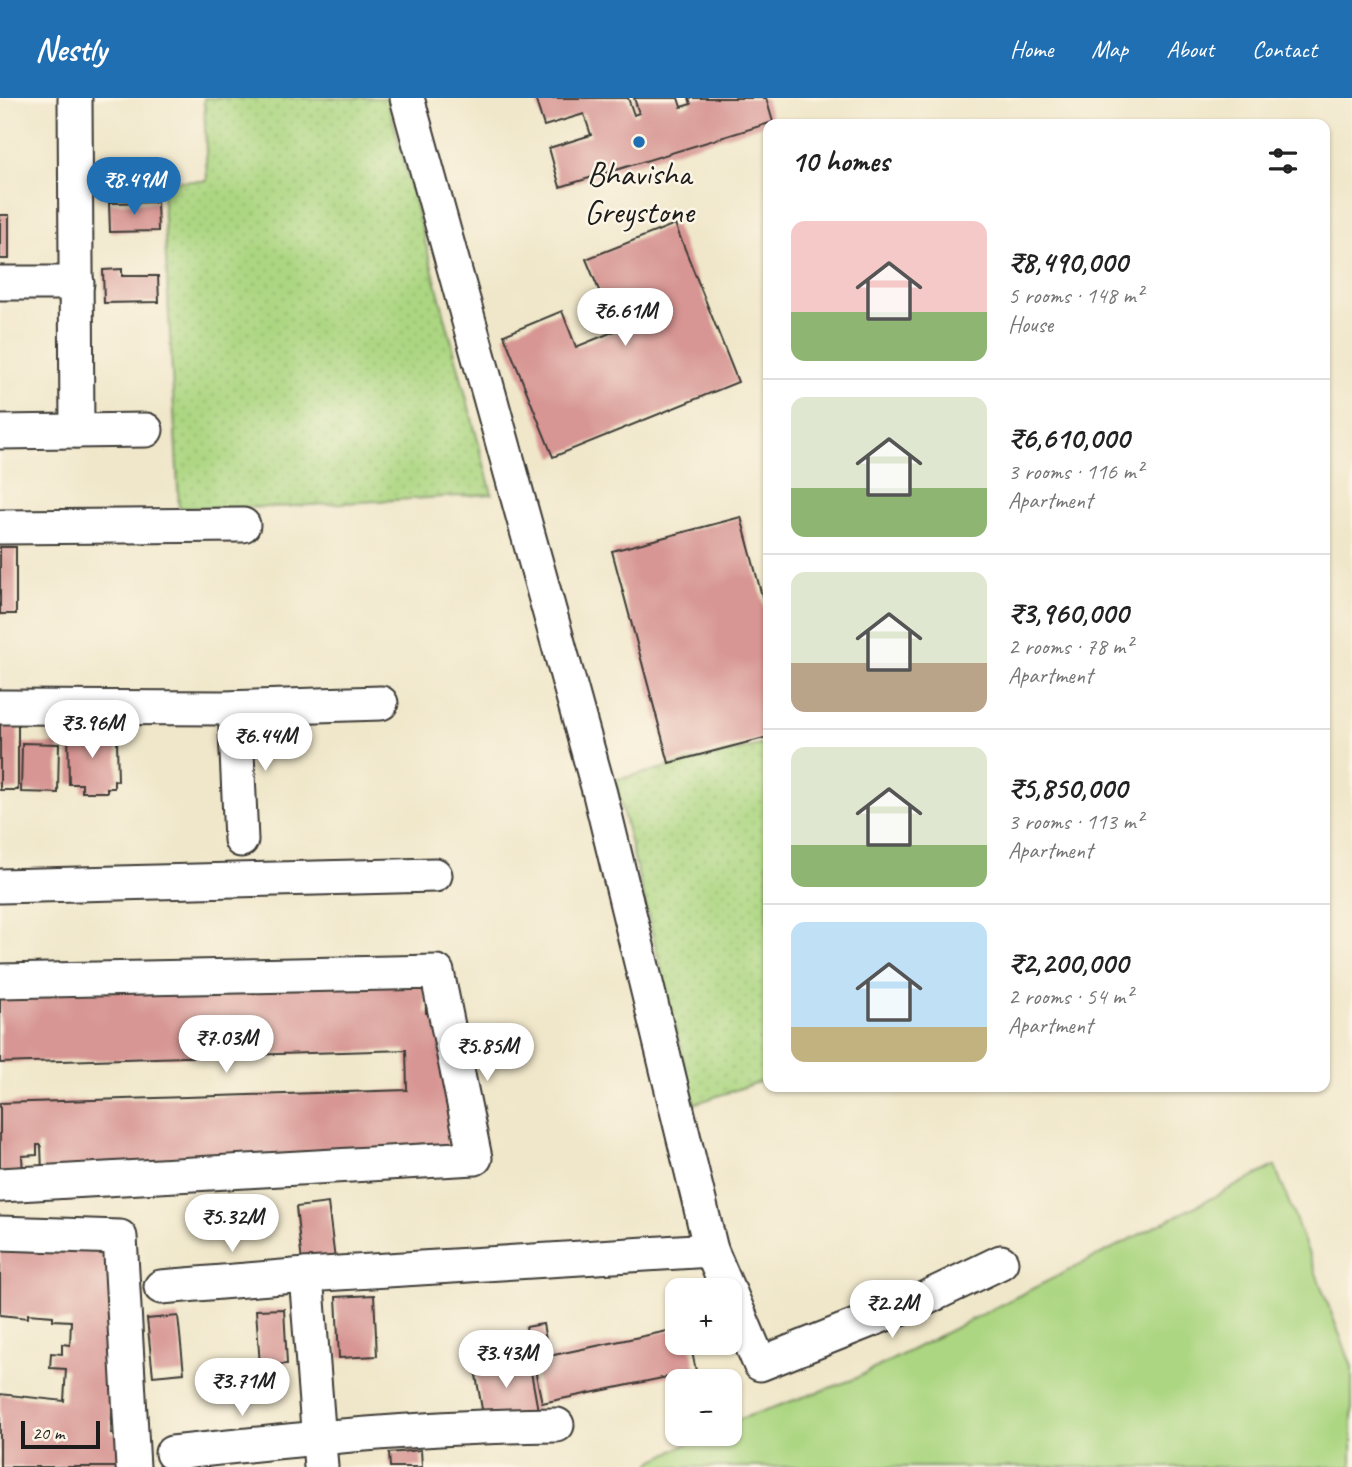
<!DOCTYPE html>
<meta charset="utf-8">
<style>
:root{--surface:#fff;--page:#f6f6f6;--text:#222;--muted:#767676;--line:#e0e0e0;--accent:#1f6fb2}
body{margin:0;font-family:Caveat,sans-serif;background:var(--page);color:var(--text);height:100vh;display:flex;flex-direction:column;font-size:26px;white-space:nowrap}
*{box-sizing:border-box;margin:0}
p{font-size:23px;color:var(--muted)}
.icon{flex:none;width:38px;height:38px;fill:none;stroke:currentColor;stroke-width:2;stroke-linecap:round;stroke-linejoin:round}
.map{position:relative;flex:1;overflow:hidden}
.drawer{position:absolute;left:763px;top:21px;width:567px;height:973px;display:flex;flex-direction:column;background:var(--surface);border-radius:14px;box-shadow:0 2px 5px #0004}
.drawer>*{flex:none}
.controls{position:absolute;left:665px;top:1180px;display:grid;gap:14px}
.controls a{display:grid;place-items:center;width:77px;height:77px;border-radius:14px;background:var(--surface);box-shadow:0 2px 5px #0004;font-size:35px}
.scale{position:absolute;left:21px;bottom:18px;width:79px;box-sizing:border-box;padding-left:7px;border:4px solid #1c1c1c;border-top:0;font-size:19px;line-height:24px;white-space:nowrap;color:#1c1c1c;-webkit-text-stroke:5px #fcf5e5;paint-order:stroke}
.price{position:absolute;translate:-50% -60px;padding:0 16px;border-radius:24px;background:#fff;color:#222;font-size:23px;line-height:46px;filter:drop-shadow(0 2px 4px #0008)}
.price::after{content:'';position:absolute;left:50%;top:42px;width:21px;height:16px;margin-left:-10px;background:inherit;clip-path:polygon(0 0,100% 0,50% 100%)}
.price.current{background:var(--accent);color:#fff}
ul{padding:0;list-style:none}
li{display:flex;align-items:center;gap:21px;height:175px;padding:0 28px}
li+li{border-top:2px solid var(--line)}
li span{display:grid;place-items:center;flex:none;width:196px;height:140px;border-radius:14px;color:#555}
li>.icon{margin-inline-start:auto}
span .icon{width:84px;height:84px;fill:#fffc;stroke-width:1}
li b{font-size:30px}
h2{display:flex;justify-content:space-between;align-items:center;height:84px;padding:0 28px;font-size:30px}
header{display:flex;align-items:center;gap:42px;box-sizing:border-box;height:98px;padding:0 35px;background:var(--accent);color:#fff}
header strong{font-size:33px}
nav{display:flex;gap:38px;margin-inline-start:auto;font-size:24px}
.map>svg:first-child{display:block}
.grass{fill:url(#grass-dots);stroke:#64794e;stroke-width:2}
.garden{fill:#acd681;stroke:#64794e;stroke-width:2}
.building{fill:#d79593}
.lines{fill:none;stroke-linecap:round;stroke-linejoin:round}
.minor-casing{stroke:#3c3a36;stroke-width:37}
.minor{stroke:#fff;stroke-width:33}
.poi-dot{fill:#1f6fb2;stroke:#fcf5e5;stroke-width:2.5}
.labels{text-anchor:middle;stroke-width:5;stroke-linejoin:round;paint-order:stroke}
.poi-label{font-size:33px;fill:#1c1c1c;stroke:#fcf5e5}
</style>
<header>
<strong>Nestly</strong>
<nav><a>Home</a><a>Map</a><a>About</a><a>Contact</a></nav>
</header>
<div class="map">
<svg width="1352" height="1369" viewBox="0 0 1352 1369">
<defs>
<pattern id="grass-dots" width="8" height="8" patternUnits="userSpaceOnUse" patternTransform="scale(1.75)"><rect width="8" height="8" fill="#acd681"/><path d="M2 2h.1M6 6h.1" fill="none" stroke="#93b76f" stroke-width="1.8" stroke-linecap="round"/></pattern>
</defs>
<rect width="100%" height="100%" fill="#fcf5e5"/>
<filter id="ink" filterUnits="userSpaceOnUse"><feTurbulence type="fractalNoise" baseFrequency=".0143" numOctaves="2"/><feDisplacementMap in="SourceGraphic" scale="14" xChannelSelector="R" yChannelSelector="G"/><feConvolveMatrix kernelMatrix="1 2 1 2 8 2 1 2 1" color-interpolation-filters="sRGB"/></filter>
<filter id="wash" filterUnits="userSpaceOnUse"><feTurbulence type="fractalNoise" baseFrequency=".00686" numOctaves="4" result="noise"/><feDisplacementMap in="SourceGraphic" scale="28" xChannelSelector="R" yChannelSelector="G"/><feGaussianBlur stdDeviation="1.57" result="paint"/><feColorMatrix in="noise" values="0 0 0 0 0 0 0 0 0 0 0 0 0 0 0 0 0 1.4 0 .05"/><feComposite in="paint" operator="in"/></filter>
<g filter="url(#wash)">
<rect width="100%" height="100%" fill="#f0e7ca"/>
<g class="grass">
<path d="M204,0H387L492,396L278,409L179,410L162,83H207Z"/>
<path d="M768,645V981L694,1006L615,682Z"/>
</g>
<path class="garden" d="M1275,1068L1352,1269V1369H648L654,1362L710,1335H730V1326L743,1320L852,1282Z"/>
<g id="blocks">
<g class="building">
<path d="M535,0H628L634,17L639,15L634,0H678L681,9L691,6L689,0H766L773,24L560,89L549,50L591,37L584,16L544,28Z"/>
<path d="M157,104L158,133L110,134L109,105Z"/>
<rect x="0" y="117" width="9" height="44"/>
<path d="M675,126L738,284L553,359L504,237L562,213L576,249L635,225L625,200L605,207L586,161Z"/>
<path d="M122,171V178H158L159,204L104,205L103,172Z"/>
<path d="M741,419L768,521V639L669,665L612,453Z"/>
<rect x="0" y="449" width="16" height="67"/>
<rect x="0" y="623" width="18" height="69"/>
<path d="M91,629V637H110V643H117L118,683L114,682V690H107V694H82V686H69L68,630Z"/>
<path d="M22,645L59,646L58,695L21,694Z"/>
<path d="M425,882L426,915H435L460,1053L42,1074L41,1047H37V1057L22,1058L23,1075H0V1005L407,992L406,952L0,965V895Z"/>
<path d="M328,1105L335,1162L302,1165L296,1109Z"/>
<path d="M0,1143L114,1148L113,1297L111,1335L123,1336L139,1369H0V1296L64,1303L66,1271L50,1270L51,1255L62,1256V1246L70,1247L71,1223L53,1222V1218L28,1216V1220L0,1217Z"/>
<path d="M374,1197L377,1258L339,1260L336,1199Z"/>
<path d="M284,1211L287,1266L260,1267L256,1212Z"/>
<path d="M178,1218L184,1275L153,1278L147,1221Z"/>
<path d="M543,1226L549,1258L677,1231V1244H690L696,1273L542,1305L526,1229Z"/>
<path d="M528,1257L539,1318L485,1328L474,1266Z"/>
<path d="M421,1352L422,1369H390L389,1355Z"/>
</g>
</g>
</g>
<g filter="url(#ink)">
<use href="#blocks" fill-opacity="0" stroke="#3c3a36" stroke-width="2"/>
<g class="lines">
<g class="minor-casing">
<g id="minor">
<path d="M75,0L77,333"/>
<path d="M407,0L600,696L711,1152L728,1192"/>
<path d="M0,185H77"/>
<path d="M0,334L146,332"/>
<path d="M0,429L243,427"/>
<path d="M0,609L224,610L381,605"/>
<path d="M235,610L241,742"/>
<path d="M0,788L435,777"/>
<path d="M0,883L437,874L475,1060L0,1087"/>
<path d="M0,1135L120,1139L133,1369"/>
<path d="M161,1189L306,1177"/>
<path d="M730,1195L760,1266L926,1200L1001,1164"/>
<path d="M172,1355C300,1341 428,1328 557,1327"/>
<path d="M321,1369L306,1177L711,1152"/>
</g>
</g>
<use href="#minor" class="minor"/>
</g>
</g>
<circle class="poi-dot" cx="639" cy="44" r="7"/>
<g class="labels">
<g class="poi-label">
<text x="639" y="87">Bhavisha<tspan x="639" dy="38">Greystone</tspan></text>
</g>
</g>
</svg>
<div class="controls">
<a>+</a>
<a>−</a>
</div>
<div class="scale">20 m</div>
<b class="price current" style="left:134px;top:119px">₹8.49M</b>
<b class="price" style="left:625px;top:250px">₹6.61M</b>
<b class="price" style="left:92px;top:662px">₹3.96M</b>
<b class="price" style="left:265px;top:675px">₹6.44M</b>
<b class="price" style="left:226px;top:977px">₹7.03M</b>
<b class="price" style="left:487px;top:985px">₹5.85M</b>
<b class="price" style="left:232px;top:1156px">₹5.32M</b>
<b class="price" style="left:892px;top:1242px">₹2.2M</b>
<b class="price" style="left:506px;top:1292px">₹3.43M</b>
<b class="price" style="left:242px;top:1320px">₹3.71M</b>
<section class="drawer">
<h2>10 homes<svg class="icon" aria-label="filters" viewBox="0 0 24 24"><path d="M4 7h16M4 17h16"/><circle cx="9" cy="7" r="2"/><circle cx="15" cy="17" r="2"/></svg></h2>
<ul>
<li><span style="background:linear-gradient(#f6c9c9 65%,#8fb573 0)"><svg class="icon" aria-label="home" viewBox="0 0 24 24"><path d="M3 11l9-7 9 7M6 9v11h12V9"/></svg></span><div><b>₹8,490,000</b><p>5 rooms · 148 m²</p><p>House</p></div></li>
<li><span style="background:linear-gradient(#dfe7d0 65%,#8fb573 0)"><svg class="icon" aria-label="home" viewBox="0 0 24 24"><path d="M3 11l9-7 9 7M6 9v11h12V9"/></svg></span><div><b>₹6,610,000</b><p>3 rooms · 116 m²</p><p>Apartment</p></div></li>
<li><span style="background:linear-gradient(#dfe7d0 65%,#b9a48a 0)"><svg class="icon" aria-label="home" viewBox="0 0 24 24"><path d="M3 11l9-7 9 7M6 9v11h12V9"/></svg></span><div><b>₹3,960,000</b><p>2 rooms · 78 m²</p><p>Apartment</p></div></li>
<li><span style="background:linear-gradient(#dfe7d0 70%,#8fb573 0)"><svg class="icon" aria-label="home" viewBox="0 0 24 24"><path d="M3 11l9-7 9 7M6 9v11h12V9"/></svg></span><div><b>₹5,850,000</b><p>3 rooms · 113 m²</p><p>Apartment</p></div></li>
<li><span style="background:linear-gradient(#bfe0f5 75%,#c2b280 0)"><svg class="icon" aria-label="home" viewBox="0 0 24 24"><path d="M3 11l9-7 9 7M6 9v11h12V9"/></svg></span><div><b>₹2,200,000</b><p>2 rooms · 54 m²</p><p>Apartment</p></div></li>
</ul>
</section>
</div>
